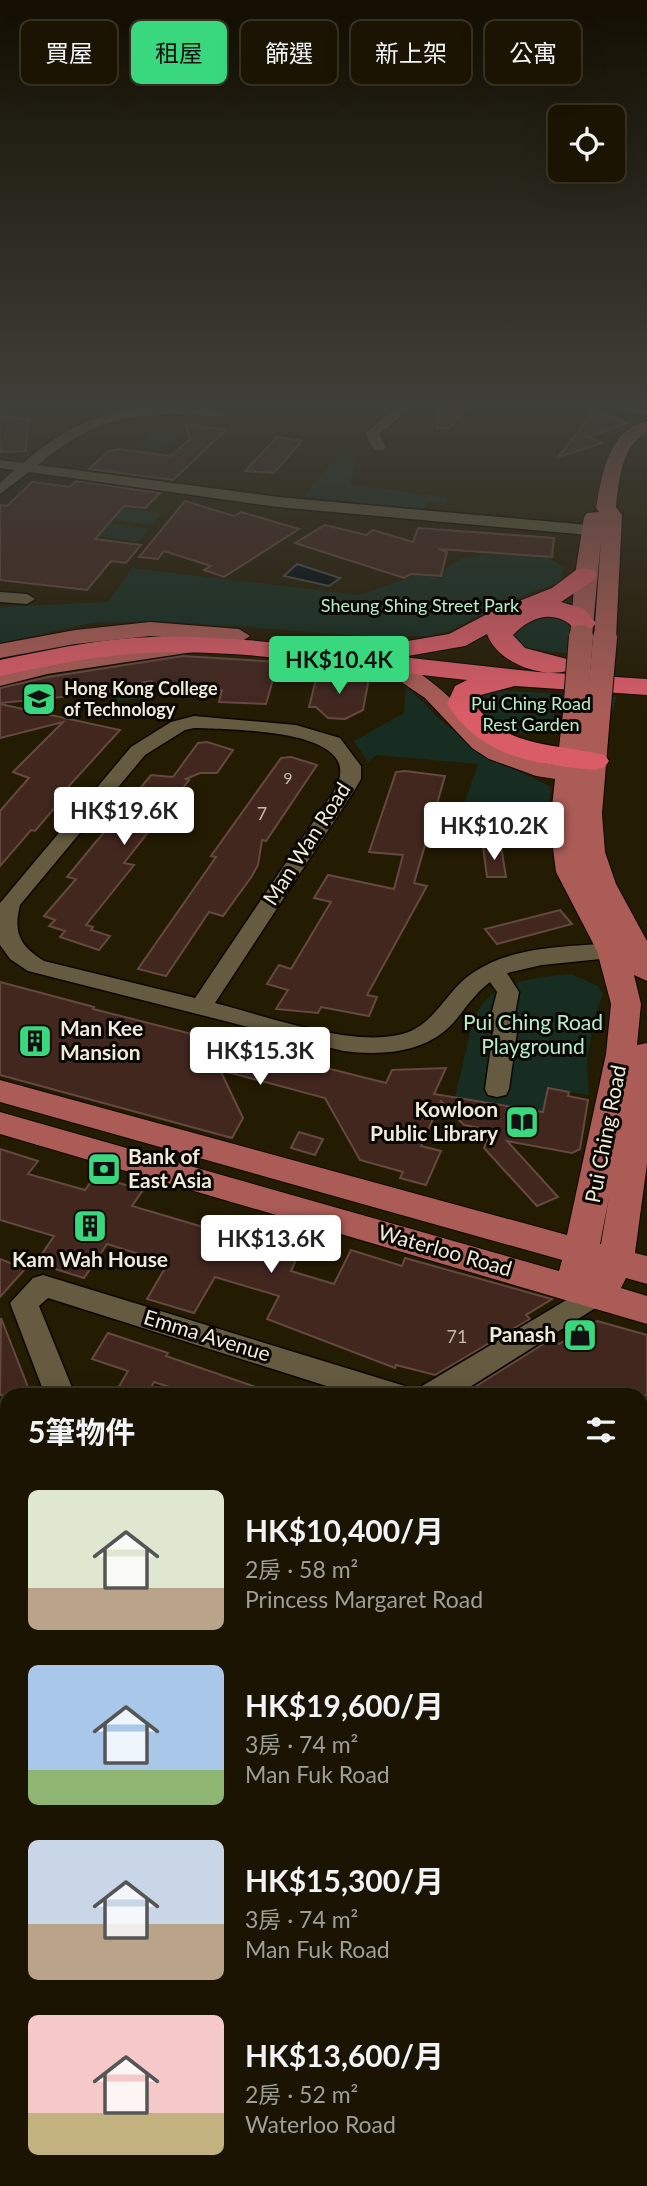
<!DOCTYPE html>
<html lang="zh-TW">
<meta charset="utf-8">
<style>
:root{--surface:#1b1402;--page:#241d0c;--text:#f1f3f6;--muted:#a09e99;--line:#393324;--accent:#39d87f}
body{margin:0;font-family:Lato,"Noto Sans TC",sans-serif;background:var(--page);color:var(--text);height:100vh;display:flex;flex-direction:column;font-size:26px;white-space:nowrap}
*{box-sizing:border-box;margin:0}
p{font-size:23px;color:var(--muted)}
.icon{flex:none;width:38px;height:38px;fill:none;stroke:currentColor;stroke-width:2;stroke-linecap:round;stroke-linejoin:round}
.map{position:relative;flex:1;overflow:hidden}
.side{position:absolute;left:0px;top:1388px;width:648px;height:800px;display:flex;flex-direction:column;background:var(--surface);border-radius:21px 21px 0 0;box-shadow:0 7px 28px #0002,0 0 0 2px var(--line)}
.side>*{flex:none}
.top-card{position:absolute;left:21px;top:21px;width:606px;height:63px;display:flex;gap:14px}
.tools{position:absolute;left:548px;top:105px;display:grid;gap:14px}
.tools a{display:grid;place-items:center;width:77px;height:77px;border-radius:10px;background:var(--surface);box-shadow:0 7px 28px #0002,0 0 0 2px var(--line);font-size:35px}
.price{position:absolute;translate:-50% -60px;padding:0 16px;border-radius:7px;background:#fff;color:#222;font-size:23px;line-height:46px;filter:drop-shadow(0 2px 4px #0008)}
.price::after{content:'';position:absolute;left:50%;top:42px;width:21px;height:16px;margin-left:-10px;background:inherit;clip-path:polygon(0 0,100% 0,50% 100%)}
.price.current{background:var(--accent);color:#111}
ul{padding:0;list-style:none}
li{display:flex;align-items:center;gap:21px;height:175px;padding:0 28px}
li span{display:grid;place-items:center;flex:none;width:196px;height:140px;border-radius:10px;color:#555}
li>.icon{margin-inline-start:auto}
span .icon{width:84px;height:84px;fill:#fffc;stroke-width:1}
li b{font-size:30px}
h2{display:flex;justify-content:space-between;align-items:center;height:84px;padding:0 28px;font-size:30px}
.chip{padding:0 24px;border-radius:10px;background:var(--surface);box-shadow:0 7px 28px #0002,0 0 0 2px var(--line);font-size:24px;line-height:63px}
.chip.current{background:var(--accent);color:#111}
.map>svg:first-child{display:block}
.green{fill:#172d21}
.water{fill:#000a10;stroke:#484d4d;stroke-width:2}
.building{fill:#42271f;stroke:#654940;stroke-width:2}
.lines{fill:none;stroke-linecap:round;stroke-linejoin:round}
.minor-casing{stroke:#0d0600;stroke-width:3}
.major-casing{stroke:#0d0600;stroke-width:2}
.highway-casing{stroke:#0d0600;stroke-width:2}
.minor{fill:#655b40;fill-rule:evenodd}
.major{fill:#ab5c57;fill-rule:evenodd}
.highway{fill:#d95c67;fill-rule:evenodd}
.major-bridge-casing{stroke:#0d0600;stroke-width:26;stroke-linecap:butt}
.major-bridge{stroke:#ab5c57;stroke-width:24}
.labels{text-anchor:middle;stroke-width:6;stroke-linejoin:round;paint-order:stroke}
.far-number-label{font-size:16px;fill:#c4b9ac}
.far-park-label{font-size:18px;fill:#b5edcc;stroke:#0a0701}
.far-poi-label{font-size:18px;font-weight:bold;fill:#f0eadb;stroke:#0a0701;text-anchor:start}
.number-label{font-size:18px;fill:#c4b9ac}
.street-label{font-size:21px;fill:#f0eadb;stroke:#0a0701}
.park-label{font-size:21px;fill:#b5edcc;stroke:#0a0701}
.poi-label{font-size:21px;font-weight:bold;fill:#f0eadb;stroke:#0a0701;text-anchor:start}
</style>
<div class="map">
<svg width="647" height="2186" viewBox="0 0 647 2186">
<rect width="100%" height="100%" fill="#241b03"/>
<g class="green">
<path d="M155,431L179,434L162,451L138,447Z"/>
<path d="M347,445C358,462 356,467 349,484L448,498L446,504L428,502L425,510L304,496Z"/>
<path d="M124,508L162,513L152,525L113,520Z"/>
<path d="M110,524L149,529L138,542L98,536Z"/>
<path d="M492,554L549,558L564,568L560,582L503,603L450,631L426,636L382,637L157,621L92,623L0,643V607L108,602L132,568L360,595L416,575L441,578C448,558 473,556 492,554Z"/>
<path d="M544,616L563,620L570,626L568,653L526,649L509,641L514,627Z"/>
<path d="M151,683L155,697L117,701L114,686Z"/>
<path d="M406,686L444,723L483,753L551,787L547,826L450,844L478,764L376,755L368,762L354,741L404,713Z"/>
<path d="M495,690L616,697L614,710L554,707V729C523,740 483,733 471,699L479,691Z"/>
<path d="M571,974L598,986L603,994L594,1019L587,1061L589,1095L548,1089L543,1112L455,1097C479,1006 465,983 571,974Z"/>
</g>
<path class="water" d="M297,564L340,578L329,586L284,576Z"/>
<g class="building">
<path d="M438,407H468L449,428H437Z"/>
<path d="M594,411L627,423L588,437L602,443L558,457Z"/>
<path d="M0,416L28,419L26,451L0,452Z"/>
<path d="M185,424L226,430L173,480L89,469L109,451L118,449L171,456L190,439Z"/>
<path d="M277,437L302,441L274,473L245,471Z"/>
<path d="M76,481L160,493L145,508L124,506L95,539L141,545L126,563L111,561L87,590L0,580V505L7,506L32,482L70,487Z"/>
<path d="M185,501L234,516L241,512L299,529L224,577L204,570L211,566L164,551L158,559L139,557Z"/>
<path d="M325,525L366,535L373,530L413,542L418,528L554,538L552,557L439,549L447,552L441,576L411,574L404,578L295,543Z"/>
<path d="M183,656L278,662L266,704L219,702L222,690L196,692L194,683L154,687L152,681L112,686L113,692L0,703V688L48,677Z"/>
<path d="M317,675L369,678L363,710L345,719L328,718L316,707H309Z"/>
<path d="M0,704L120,730L58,798L62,799L35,831L31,830L0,866V811L29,778L13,772L63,722L0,738Z"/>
<path d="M207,742L233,750L217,773H200L186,779L189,780L124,863L134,865L86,925L93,927L91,930L110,936L99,950L60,937L65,931L49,926L55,920L44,916L76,879L67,877L151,775L173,777L198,743Z"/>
<path d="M291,757L317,765L266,841L262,840L258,865L252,876L223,916L209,912L166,976L138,969L216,857L211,856L281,758Z"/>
<path d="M405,771L445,776L414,883L427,886L367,995L377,997L369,1016L321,1007L318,1013L276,1009L288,990L267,984L279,965L291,969L331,902L314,898L328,875L394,889L403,855L369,852L396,772Z"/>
<path d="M501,846L506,877H487L483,847Z"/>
<path d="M560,910L572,924L497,944L485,929Z"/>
<path d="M0,982L94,1007L93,1009L386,1083L392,1070L446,1068L434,1094L543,1112L548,1088L569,1092L568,1096L588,1100L580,1149L572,1153L507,1141L558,1197L537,1206L484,1148L492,1130L464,1125L441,1101L421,1146L441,1151L426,1185L400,1178L403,1172L360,1160L325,1098L220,1070L243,1118L232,1138L0,1075Z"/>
<path d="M299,1132L323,1139L315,1155L291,1148Z"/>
<path d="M0,1149L38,1161L28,1174L85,1190L95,1176L143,1190L132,1206L298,1255L291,1271L334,1284L351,1250L402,1266L405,1258L552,1299L526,1315L530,1319L435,1375L396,1365L395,1368L267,1319L279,1296L215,1277L194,1313L147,1299L168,1263L107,1244L84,1278L36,1263L54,1236L0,1220Z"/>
<path d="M0,1259L25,1269L0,1297Z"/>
<path d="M1,1318L26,1382L31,1395H0Z"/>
<path d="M597,1321L647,1335V1395H462L553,1338L559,1344Z"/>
<path d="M108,1333L168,1353L166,1356L270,1392V1395H194L154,1382L147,1395H114L128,1371L92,1359Z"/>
</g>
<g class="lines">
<g class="minor-casing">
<g id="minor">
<path d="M146,407H201L225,413L218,417C145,409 95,416 38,465L278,497L610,527L618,532L610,537L278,507L29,472L0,494V483L14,470L0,468V460L23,463C60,431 97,412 146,407Z"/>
<path d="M397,407H412L379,434L386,447L384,450H374L365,433Z"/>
<path d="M616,407H647V415L618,410Z"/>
<path d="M0,592L27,594L35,599L27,604L0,602Z"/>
<path d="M194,716L296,725L340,738L361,766V779L354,791L215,1003C266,1016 347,1046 398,1035C435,1028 445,990 474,972C517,943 580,947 630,942L641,949L630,956L542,965L507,973L519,992L514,1019L517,1032L509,1089L506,1095L497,1097L488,1095L485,1089L493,1032L490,1019L497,992L490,982C475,993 466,1008 454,1022C427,1053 382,1056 343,1051L28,971L10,959L0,945V903L131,747L171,722ZM194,728C228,730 372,727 334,791L195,998L44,961C20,946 13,933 20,905L145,755L185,730Z"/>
<path d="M43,1275L395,1383L405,1386L410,1395H355L48,1298L39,1306L75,1395H45L10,1303L33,1278Z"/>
<path d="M595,1283L605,1286L609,1294L605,1302L457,1395H417L422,1386Z"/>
<path d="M647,1462V1490L640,1492V1464Z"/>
<path d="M7,1636V1669L0,1672V1639Z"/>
<path d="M640,1643L647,1646V1682L640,1680Z"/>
<path d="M647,2111V2156L640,2158V2114Z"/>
<path d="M569,2180H615L612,2186H567Z"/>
</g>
</g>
<g class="major-casing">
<g id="major">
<path d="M647,421V433C621,445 619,482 616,507L622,515L616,638L605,645L594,638L601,540L592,637L589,642H573L570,637L575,575L584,517L587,513L599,512L596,508C602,474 608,430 647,421Z"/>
<path d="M150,622L239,629L250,636L239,643L150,636L75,644L0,658V644L75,630Z"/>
<path d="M192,639L203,646L200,651L47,674L0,686V672L46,660Z"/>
<path d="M390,657C401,660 409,667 419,673C466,704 495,759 557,765L563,713L567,708H583L587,715L598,709L606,711L610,716L602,814L605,852L616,884L647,941V981L634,975L641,1004L637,1045L647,1043V1164L635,1253L647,1256V1284L626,1278L621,1288L647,1296V1324L0,1134V1112L559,1271L562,1260L0,1102V1080L567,1235L606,1054L611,1004L597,951L556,872L550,825L555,779L536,776L489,759L472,748L425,698L382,669L379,664L382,659ZM609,1197L601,1244H600Z"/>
<path d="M0,1882L7,1885V1952L0,1949Z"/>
<path d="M0,2093L7,2096V2180H44L45,2186H0Z"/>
<path d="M63,2180H117L118,2186H64Z"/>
</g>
</g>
<g class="highway-casing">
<path id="highway" d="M585,568L594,570L597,575L594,580L561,602L584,609L596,623L592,628H574C555,609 531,616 513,635L525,648L567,659L571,665L567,671C539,678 497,662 487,634L465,646L402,657L538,672L647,679V695L515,686L477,696L475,704C505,749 558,743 605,755L609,761L605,767L595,770C535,764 482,758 447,704L455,686L467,680C361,669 237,646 132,654C87,657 44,667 0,676V660C44,651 88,641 132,638C219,632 307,647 394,657L386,650L390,644L449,634L489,613L552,588L576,570Z"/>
</g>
<use href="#minor" class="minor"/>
<use href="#major" class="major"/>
<use href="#highway" class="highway"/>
<g class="major-bridge-casing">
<g id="major-bridge">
<path d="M575,713L581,637"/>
<path d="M598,716L605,638"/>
</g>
</g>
<use href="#major-bridge" class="major-bridge"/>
</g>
<linearGradient id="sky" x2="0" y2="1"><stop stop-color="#140f02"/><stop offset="0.57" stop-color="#3f3f39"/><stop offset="1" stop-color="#3f3f39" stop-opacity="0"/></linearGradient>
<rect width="647" height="713" fill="url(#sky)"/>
<defs>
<g id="university-square" transform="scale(1.75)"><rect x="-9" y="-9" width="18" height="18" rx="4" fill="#39d87f" stroke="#0a0701"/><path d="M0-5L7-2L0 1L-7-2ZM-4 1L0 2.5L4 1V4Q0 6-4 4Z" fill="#111"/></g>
<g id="building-square" transform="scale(1.75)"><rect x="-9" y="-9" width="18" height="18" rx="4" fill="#39d87f" stroke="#0a0701"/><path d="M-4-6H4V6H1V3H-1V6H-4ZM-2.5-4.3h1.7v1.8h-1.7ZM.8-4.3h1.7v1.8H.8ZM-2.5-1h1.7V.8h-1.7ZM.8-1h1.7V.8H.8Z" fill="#111"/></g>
<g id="library-square" transform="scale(1.75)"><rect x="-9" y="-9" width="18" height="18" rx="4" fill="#39d87f" stroke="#0a0701"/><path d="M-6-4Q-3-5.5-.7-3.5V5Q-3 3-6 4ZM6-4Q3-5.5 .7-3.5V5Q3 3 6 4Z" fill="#111"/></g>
<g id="bank-square" transform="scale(1.75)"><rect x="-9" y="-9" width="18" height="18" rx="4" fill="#39d87f" stroke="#0a0701"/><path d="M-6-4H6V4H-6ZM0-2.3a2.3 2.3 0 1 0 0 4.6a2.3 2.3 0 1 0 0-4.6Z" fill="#111"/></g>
<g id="shop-square" transform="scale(1.75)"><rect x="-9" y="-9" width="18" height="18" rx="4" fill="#39d87f" stroke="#0a0701"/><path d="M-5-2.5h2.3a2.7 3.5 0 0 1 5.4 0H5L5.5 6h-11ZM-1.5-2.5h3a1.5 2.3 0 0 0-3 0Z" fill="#111"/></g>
</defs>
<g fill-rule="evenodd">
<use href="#university-square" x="39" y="699"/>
<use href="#building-square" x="35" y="1041"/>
<use href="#library-square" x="522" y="1122"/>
<use href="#bank-square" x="104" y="1169"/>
<use href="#building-square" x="90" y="1226"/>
<use href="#shop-square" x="580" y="1335"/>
</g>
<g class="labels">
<g class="far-number-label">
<text x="288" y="784">9</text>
</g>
<g class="far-park-label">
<text x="420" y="612">Sheung Shing Street Park</text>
<text x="531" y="710">Pui Ching Road<tspan x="531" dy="21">Rest Garden</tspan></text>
</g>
<g class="far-poi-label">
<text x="64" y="695">Hong Kong College<tspan x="64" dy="21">of Technology</tspan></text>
</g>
<g class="number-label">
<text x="262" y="820">7</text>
<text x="457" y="1343">71</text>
</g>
<g class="street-label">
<text transform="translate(307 844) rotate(-57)" y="7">Man Wan Road</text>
<text transform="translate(606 1134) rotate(-79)" y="7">Pui Ching Road</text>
<text transform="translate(445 1251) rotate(16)" y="7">Waterloo Road</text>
<text transform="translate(207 1336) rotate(17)" y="7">Emma Avenue</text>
</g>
<g class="park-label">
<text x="533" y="1030">Pui Ching Road<tspan x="533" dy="24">Playground</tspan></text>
</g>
<g class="poi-label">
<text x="60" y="1036">Man Kee<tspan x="60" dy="24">Mansion</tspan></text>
<text x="498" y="1117" text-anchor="end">Kowloon<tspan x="498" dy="24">Public Library</tspan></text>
<text x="128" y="1164">Bank of<tspan x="128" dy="24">East Asia</tspan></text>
<text x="90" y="1267" text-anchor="middle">Kam Wah House</text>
<text x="556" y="1342" text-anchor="end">Panash</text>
</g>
</g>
</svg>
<div class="tools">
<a><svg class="icon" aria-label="locate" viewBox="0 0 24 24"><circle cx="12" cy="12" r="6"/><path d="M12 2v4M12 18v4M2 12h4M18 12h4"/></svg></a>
</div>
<b class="price current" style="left:339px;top:696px">HK$10.4K</b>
<b class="price" style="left:124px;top:847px">HK$19.6K</b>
<b class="price" style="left:494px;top:862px">HK$10.2K</b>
<b class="price" style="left:260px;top:1087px">HK$15.3K</b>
<b class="price" style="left:271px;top:1275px">HK$13.6K</b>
<div class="top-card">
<a class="chip">買屋</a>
<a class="chip current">租屋</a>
<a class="chip">篩選</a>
<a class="chip">新上架</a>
<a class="chip">公寓</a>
</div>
<section class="side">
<h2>5筆物件<svg class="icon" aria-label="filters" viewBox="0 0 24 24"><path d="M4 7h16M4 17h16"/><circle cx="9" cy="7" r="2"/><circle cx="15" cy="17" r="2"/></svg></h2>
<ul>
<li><span style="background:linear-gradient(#dfe7d0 70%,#b9a48a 0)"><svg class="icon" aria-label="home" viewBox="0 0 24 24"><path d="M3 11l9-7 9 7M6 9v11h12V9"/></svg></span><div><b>HK$10,400/月</b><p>2房 · 58 m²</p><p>Princess Margaret Road</p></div></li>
<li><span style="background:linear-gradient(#a9c7e8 75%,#8fb573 0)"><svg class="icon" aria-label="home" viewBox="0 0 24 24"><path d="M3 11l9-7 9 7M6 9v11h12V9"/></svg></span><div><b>HK$19,600/月</b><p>3房 · 74 m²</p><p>Man Fuk Road</p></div></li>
<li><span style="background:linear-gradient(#c9d6e8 60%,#b9a48a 0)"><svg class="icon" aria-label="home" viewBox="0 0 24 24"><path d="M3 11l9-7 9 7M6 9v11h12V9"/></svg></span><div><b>HK$15,300/月</b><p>3房 · 74 m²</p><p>Man Fuk Road</p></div></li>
<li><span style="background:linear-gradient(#f6c9c9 70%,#c2b280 0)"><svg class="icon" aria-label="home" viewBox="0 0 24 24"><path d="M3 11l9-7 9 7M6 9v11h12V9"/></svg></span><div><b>HK$13,600/月</b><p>2房 · 52 m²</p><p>Waterloo Road</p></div></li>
</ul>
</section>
</div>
